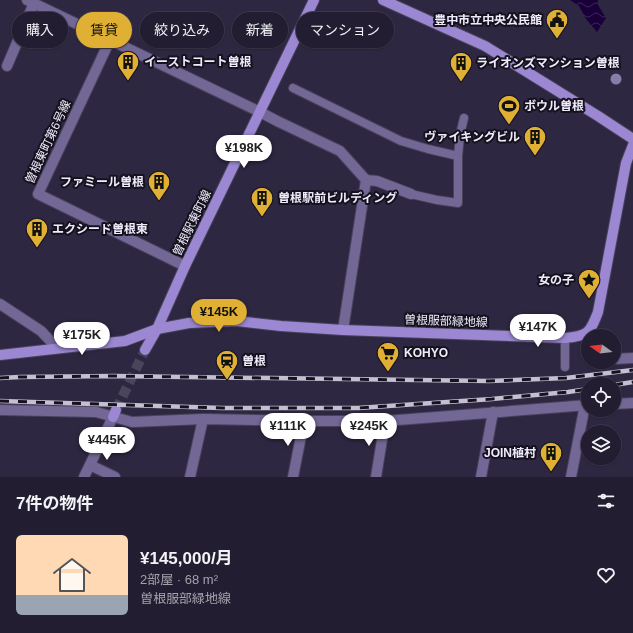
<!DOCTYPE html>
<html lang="ja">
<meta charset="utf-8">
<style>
:root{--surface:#221d31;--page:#2a2639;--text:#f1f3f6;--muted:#a2a2ab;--line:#3f3b4d;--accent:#e0b034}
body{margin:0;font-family:Arial,"Noto Sans JP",sans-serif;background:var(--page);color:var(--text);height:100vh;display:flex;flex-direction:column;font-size:15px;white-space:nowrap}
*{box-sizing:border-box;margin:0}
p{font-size:13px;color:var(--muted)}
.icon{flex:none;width:22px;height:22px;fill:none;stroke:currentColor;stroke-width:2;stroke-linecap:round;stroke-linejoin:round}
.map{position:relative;height:477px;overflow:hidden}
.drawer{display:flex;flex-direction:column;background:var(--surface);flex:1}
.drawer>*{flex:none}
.hud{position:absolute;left:12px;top:12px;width:400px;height:36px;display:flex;gap:8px}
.needle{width:26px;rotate:284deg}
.controls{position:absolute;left:581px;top:329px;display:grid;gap:8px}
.controls a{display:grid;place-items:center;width:40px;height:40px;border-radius:50%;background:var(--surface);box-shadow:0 1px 3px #0004,0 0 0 1px var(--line);font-size:20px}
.price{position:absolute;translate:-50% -34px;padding:0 9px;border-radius:14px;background:#fff;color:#222;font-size:13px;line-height:26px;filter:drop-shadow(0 1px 2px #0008)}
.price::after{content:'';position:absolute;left:50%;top:24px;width:12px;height:9px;margin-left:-6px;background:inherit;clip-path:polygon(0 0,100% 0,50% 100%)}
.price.on{background:var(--accent);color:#111}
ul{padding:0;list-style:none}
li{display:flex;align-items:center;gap:12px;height:100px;padding:0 16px}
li+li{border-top:1px solid var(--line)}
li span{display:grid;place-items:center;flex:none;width:112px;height:80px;border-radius:6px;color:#555}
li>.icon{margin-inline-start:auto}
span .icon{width:48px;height:48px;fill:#fffc;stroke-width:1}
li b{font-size:17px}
h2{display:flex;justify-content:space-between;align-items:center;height:48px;padding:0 16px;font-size:17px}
.chip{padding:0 14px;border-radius:18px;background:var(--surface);box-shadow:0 1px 3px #0004,0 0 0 1px var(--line);font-size:14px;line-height:36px}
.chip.on{background:var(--accent);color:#111}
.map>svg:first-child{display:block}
.water{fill:url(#water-waves)}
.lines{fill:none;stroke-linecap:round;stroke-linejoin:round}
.secondary-tunnel{stroke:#4b445d;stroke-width:10;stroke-dasharray:10 5;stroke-linecap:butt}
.lane-casing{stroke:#49425b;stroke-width:10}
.street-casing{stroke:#49425b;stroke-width:12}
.secondary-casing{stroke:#49425b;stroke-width:12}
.lane{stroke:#736796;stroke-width:8}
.street{stroke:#736796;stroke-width:10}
.secondary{stroke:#9c87d2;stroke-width:10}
.rail-casing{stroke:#c4bfd2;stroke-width:4.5}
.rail{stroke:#15121e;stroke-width:3;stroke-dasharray:9;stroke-linecap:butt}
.tree{fill:#887da8}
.labels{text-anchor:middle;stroke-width:4;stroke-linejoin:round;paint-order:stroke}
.poi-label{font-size:12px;font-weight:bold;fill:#efebfc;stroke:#15121e;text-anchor:start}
.street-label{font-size:12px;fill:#efebfc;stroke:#15121e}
</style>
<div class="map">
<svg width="633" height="477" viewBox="0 0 633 477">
<defs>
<pattern id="water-waves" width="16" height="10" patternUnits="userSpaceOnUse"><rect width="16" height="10" fill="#190039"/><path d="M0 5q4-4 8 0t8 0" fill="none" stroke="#3b2557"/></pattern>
</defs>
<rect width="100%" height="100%" fill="#2e2741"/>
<path class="water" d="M570,0H598V5L606,18L597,32L586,19L579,6Z"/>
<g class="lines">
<path class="secondary-tunnel" d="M116,410L145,350"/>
<g class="lane-casing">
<g id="lane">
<path d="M293,88L401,141L428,149L458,156"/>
<path d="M411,194L437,200L458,203V156L460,135L464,118"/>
<path d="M565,338V367"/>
</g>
</g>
<g class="street-casing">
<g id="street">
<path d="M27,0L260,112L277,121L340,151L366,180L343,330"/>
<path d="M110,40L38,194L185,266"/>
<path d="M7,66L34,3"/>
<path d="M366,180L377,181L411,194"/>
<path d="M0,304L41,331L57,348"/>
<path d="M614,359L633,358"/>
<path d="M614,404L633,403"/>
<path d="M0,410L96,412L132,422L203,419L304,421H385L588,405"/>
<path d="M90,465L115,477"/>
<path d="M84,477L113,417"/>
<path d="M190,477L203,419"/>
<path d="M293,477L304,421"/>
<path d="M376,477L385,421"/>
<path d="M481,477L493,412"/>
<path d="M571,477L585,405"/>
</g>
</g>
<g class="secondary-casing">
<g id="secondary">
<path d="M383,0L485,46L598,116L633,139"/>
<path d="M145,350L157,329L185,266L314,0"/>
<path d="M0,355L125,341L157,329L189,323L237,321L281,326L343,330L565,338C588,336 590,333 598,312L626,163L633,145"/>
<path d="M113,417L116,410"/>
</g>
</g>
<use href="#lane" class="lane"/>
<use href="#street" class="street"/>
<use href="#secondary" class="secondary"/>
<g class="rail-casing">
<g id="rail">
<path d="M0,378L20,377L114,376L489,381L566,378L633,370"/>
<path d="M614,385L633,382"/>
<path d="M0,401L222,408H358L492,399L568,392L588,389"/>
</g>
</g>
<use href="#rail" class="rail"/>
</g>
<circle class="tree" cx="616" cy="79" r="5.5"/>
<defs>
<g id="civic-pin" transform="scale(1.15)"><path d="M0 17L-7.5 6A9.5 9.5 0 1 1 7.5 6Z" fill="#e0b034" stroke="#15121e"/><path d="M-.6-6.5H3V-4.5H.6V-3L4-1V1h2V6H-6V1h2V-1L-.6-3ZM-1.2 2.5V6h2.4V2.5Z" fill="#111"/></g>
<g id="building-pin" transform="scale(1.15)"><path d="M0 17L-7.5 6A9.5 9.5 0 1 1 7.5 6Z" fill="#e0b034" stroke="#15121e"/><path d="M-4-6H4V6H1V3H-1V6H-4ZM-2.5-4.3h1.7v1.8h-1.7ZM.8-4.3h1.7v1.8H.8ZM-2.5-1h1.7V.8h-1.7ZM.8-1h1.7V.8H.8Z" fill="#111"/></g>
<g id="stadium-pin" transform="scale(1.15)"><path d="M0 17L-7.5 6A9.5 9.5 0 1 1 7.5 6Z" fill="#e0b034" stroke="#15121e"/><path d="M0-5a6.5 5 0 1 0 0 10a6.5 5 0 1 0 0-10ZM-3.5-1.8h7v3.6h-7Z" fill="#111"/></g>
<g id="sight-pin" transform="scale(1.15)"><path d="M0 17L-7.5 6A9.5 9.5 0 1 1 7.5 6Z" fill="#e0b034" stroke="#15121e"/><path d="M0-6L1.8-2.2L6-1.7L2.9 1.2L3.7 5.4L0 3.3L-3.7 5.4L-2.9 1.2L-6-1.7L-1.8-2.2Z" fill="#111"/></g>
<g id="supermarket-pin" transform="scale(1.15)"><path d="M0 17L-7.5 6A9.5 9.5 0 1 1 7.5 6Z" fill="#e0b034" stroke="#15121e"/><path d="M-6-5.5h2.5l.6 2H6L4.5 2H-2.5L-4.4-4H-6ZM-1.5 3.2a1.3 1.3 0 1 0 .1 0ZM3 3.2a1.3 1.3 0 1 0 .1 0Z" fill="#111"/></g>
<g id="station-pin" transform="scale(1.15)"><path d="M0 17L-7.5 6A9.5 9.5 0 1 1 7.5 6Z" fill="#e0b034" stroke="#15121e"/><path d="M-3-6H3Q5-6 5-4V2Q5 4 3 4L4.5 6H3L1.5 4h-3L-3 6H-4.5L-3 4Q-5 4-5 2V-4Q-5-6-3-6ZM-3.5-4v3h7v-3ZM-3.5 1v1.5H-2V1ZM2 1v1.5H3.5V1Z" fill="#111"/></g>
</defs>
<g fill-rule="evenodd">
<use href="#civic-pin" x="557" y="20"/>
<use href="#building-pin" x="128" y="62"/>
<use href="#building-pin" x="461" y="63"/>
<use href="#stadium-pin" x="509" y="106"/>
<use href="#building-pin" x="535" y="137"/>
<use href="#building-pin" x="159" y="182"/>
<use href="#building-pin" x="262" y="198"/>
<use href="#building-pin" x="37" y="229"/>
<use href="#sight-pin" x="589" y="280"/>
<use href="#supermarket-pin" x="388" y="353"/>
<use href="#station-pin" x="227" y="361"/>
<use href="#building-pin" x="551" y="453"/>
</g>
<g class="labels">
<g class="poi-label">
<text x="542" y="24" text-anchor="end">豊中市立中央公民館</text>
<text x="144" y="66">イーストコート曽根</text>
<text x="476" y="67">ライオンズマンション曽根</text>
<text x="524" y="110">ボウル曽根</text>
<text x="520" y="141" text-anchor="end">ヴァイキングビル</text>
<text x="144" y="186" text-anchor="end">ファミール曽根</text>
<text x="278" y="202">曽根駅前ビルディング</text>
<text x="52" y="233">エクシード曽根東</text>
<text x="574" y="284" text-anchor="end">女の子</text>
<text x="404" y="357">KOHYO</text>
<text x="242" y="365">曽根</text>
<text x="536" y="457" text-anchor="end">JOIN植村</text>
</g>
<g class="street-label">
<text transform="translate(48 142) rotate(-65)" y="4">曽根東町第6号線</text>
<text transform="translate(192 223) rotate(-64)" y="4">曽根駅東町線</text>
<text transform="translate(446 321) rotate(2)" y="4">曽根服部緑地線</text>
</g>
</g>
</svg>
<div class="controls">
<a><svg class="needle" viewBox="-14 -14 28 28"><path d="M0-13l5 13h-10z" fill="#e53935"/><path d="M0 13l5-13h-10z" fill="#a2a2ab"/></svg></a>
<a><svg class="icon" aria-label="locate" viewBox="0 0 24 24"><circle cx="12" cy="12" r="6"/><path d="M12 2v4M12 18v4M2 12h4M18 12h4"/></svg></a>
<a><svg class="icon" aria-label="layers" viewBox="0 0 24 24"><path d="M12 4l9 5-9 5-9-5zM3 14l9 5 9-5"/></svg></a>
</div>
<b class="price" style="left:244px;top:169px">¥198K</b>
<b class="price on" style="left:219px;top:333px">¥145K</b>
<b class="price" style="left:538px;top:348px">¥147K</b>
<b class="price" style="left:82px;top:356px">¥175K</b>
<b class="price" style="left:288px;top:447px">¥111K</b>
<b class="price" style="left:369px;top:447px">¥245K</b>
<b class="price" style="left:107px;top:461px">¥445K</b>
<div class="hud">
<a class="chip">購入</a>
<a class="chip on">賃貸</a>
<a class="chip">絞り込み</a>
<a class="chip">新着</a>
<a class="chip">マンション</a>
</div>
</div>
<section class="drawer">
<h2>7件の物件<svg class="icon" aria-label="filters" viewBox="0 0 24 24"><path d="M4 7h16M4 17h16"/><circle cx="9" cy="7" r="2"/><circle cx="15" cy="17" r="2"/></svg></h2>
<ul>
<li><span style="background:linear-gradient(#ffd9b3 75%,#9aa5b1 0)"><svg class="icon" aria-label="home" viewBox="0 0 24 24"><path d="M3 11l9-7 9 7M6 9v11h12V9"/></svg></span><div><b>¥145,000/月</b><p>2部屋 · 68 m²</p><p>曽根服部緑地線</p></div><svg class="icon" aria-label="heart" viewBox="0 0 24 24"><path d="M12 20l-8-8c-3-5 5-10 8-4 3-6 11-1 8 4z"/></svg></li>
</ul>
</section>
